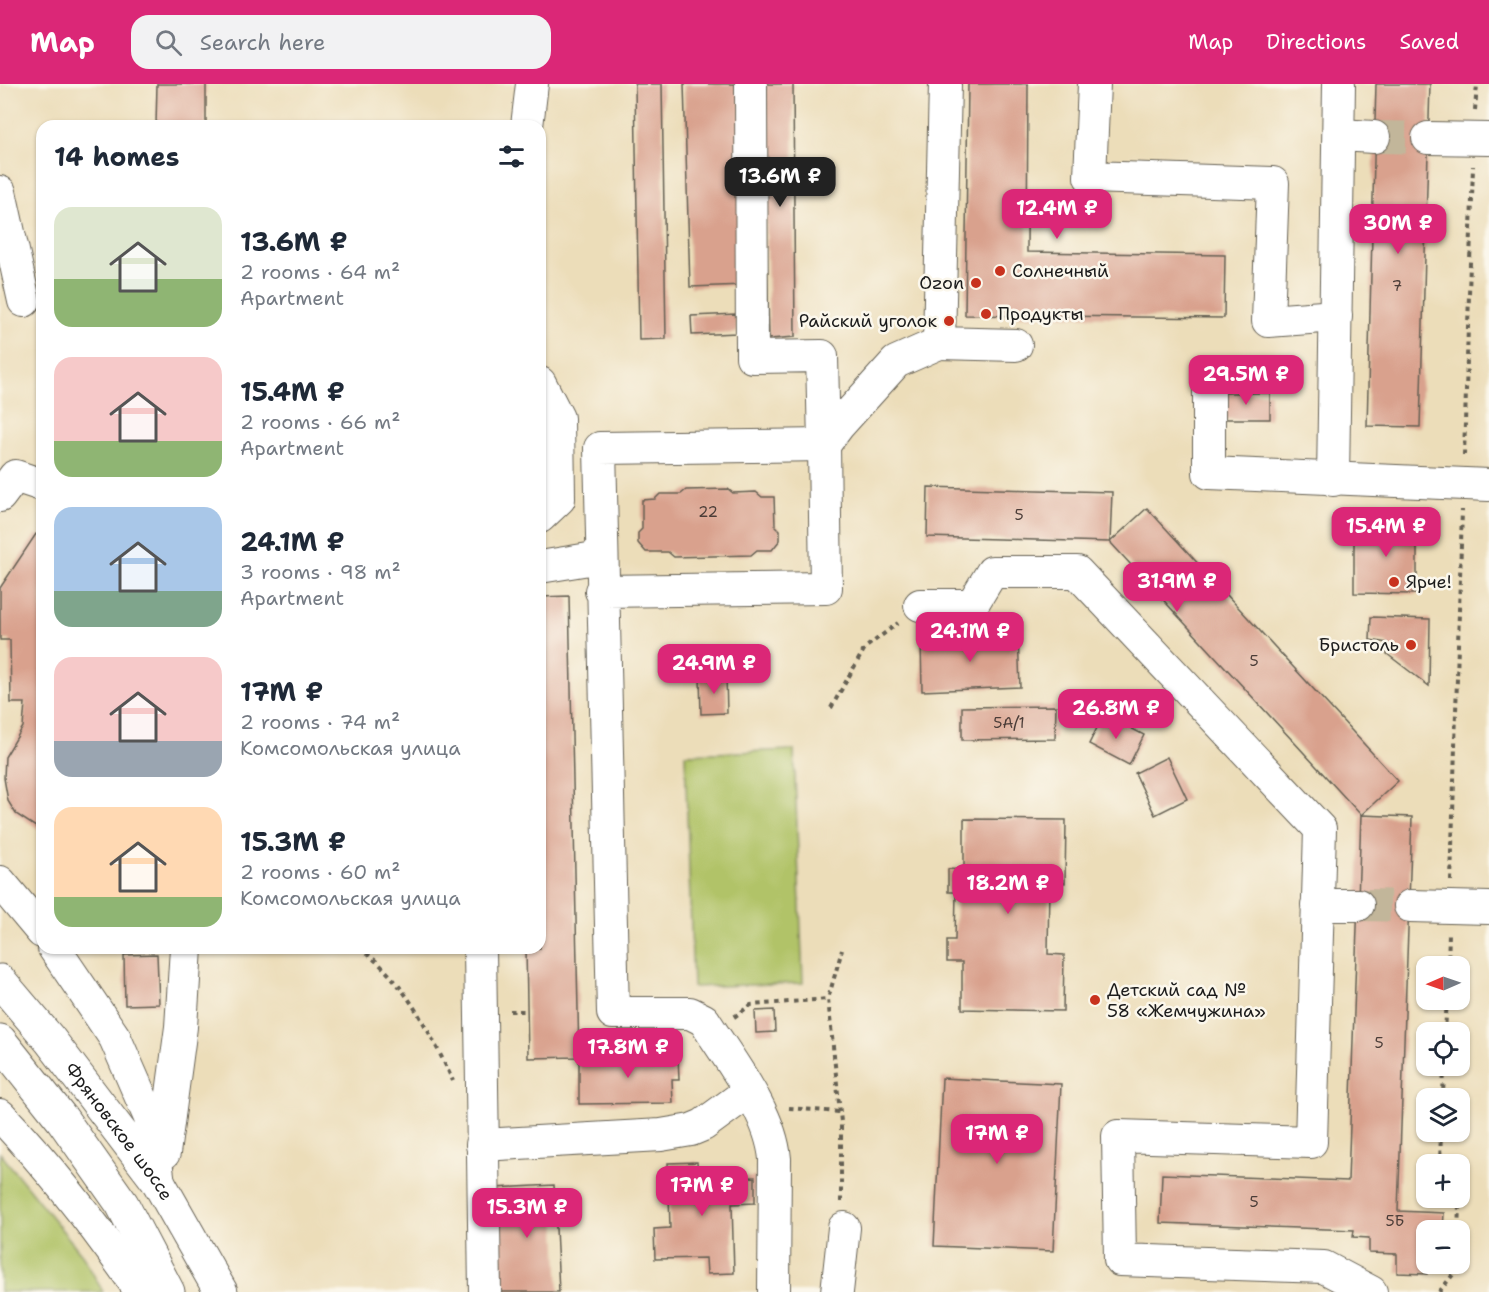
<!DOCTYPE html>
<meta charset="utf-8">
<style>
:root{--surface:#fff;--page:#f2f2f3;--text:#1f2937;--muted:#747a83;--accent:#db2777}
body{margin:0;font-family:"Shantell Sans",sans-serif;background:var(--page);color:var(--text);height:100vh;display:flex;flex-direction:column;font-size:22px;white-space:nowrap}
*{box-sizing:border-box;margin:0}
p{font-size:20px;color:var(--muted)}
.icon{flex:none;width:33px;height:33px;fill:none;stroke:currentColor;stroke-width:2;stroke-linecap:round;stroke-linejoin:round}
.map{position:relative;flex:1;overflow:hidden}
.details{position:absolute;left:36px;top:36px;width:510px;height:834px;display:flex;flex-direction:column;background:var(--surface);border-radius:18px;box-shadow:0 2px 4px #0004}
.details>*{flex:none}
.needle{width:39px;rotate:268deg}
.fabs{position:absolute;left:1416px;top:872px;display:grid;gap:12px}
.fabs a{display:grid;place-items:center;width:54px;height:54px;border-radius:12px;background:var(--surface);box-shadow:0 2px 4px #0004;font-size:30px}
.price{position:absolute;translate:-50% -51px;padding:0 14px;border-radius:12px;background:var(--accent);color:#fff;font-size:20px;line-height:39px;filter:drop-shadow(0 2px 3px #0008)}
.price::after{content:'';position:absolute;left:50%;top:36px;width:18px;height:14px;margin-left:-9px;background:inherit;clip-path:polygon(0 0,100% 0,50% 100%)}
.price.active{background:#222;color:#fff}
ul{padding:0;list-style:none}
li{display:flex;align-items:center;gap:18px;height:150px;padding:0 18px}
li span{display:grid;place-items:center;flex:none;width:168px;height:120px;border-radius:18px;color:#555}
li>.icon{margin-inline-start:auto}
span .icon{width:72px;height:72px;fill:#fffc;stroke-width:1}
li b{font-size:26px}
h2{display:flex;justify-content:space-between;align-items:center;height:72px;padding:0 18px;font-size:26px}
header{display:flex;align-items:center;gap:36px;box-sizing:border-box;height:84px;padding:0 30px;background:var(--accent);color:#fff}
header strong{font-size:28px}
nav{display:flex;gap:33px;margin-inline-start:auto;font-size:21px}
.search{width:420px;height:54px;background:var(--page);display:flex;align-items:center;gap:15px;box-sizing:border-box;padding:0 21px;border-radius:18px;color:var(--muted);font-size:22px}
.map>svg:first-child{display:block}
.green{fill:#b1c367;stroke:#667042;stroke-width:1.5}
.building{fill:#d9a18d}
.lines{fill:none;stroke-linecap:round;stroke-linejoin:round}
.minor-tunnel{stroke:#c2b69a;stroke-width:32;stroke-dasharray:32 16;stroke-linecap:butt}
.minor-casing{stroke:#656053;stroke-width:34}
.major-casing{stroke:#656053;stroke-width:35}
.path{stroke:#656053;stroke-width:4;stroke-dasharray:4.5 4.5;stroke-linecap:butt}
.minor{stroke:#fff;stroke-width:32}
.major{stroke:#fff;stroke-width:33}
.poi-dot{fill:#c8321e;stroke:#fbf7ec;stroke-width:2}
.labels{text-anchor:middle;stroke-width:5;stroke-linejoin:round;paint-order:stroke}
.number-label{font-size:15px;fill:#4b3d38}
.poi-label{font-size:18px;fill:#1c1c1c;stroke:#fbf7ec;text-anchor:start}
.street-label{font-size:18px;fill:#1c1c1c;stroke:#fbf7ec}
</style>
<header>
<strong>Map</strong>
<div class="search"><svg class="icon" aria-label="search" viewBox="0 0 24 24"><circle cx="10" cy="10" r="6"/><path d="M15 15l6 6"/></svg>Search here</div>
<nav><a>Map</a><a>Directions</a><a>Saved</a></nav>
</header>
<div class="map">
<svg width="1489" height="1208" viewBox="0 0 1489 1208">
<rect width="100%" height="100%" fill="#fbf7ec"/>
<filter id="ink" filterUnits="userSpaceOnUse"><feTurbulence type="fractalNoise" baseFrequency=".0167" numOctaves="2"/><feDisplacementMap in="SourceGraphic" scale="12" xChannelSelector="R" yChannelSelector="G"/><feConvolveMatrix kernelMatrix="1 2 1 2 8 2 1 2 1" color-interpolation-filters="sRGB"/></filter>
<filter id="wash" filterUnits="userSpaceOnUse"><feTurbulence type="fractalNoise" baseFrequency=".008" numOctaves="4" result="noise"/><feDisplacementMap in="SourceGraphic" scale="24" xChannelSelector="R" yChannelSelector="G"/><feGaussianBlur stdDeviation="1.35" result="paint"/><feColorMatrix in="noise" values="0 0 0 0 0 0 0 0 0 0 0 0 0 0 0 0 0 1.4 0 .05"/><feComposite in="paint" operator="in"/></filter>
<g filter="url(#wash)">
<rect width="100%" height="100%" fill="#ecddb9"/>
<g class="green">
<path d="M794,666L803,899L693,903L685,670Z"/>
<path d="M0,1069L83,1172L103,1208H0Z"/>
</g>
<g id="blocks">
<g class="building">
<path d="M157,0H206V42H156Z"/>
<path d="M635,0H662L666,255L639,256Z"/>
<path d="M684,0H740L745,201L690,203Z"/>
<path d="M763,0H793L795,253L769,255Z"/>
<path d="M968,0H1028L1027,168L1225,171L1224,234L965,231Z"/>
<path d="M1376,0H1430L1420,343L1367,342Z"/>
<path d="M737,230V249L692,251L691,232Z"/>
<rect x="1221" y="309" width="49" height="26"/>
<path d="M928,403L1112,408L1110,458L1147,424L1398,697L1361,731L1110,458L927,453Z"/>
<path d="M728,405L733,409L756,408L762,413H774L775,441L780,446V456L772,466H757L751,471L674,473L668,468H646L638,459V449L642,445V416L655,415L660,410H681L686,406Z"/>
<path d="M1354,438L1417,439V510L1354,509Z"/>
<path d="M36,450L42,454V747L16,730L8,717L4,694L5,673L23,643L25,619H11L10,556H0V504Z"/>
<path d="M569,512L579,973L528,974L526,864H540V513Z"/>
<path d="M1371,533L1430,535L1429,602L1387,570V559L1370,556Z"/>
<path d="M1018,551L1020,603L922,607L921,555Z"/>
<path d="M726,592L727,629L701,630L700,593Z"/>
<path d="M1056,622L1055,655L962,656V623Z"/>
<path d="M1104,630L1144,651L1129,681L1089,660Z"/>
<path d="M1167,673L1187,715L1155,731L1135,689Z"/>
<path d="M1361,731L1412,733L1398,1127L1444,1129L1443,1146H1426L1427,1190L1397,1189V1170L1369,1169V1154L1353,1153L1354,1146L1160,1139L1162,1090L1348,1097Z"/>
<path d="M964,735L1066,736L1065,799L1049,798L1048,870L1064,871L1063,927L962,925V878H947V856H955L956,808H948V785L964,786Z"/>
<path d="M157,870L159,920L125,921L124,871Z"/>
<path d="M774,926L775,948L756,949L755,927Z"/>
<path d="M678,971L679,996H672L673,1019L579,1020V973Z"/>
<path d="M942,994L1061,1000L1053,1167L934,1162Z"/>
<path d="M697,1078L698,1095L755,1093V1119L732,1120L734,1189L707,1190L706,1174L655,1175L654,1145L670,1144L668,1079Z"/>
<path d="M554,1101L559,1208H499L494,1104Z"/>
</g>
</g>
</g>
<g filter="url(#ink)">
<use href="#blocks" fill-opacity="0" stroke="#656053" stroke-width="1.5"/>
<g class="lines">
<g class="minor-tunnel">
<path d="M1374,53L1428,54"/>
<path d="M1358,821L1410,822"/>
</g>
<g class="minor-casing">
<g id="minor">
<path d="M751,0L752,273L822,272L824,361L839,341L896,278L939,259"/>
<path d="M945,0L939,259L1016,261"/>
<path d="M1094,0L1090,93L1273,99L1268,237L1336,232"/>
<path d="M527,42L532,0"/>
<path d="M1339,51L1374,53"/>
<path d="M1428,54L1489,55"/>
<path d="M0,108L24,217"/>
<path d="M1209,293V389L1489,401"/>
<path d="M540,299L558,334L559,415L540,433"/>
<path d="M1333,396L1339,0"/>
<path d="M0,412L15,392L42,401"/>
<path d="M540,483L601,473"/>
<path d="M601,507L826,504L824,361L600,364L613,929H690L704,936C729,976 771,1028 775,1075L774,1208"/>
<path d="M920,521H972L992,488H1077L1320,745L1311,1058L1118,1052L1120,1176L1324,1183L1371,1208"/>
<path d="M0,798L42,848"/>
<path d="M1317,821H1358"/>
<path d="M1410,822L1489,824"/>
<path d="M54,864L115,954L150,1034L159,1099"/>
<path d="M480,864L485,1208"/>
<path d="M0,1031C52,1086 98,1145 141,1208"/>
<path d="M482,1061L661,1051L691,1046L703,1041L748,1008"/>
<path d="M164,1069L181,943L186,864"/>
<path d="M837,1208L844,1144"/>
</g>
</g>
<g class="major-casing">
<g id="major">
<path id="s1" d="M0,897L50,956L159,1099L221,1208"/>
<path d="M0,957L62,1035L122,1120L168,1208"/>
</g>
</g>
<g class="path">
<path d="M1475,26L1477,0"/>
<path d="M1464,371L1473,82"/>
<path d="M831,624L865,564L898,539"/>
<path d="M1451,797L1462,426"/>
<path d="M359,864C403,893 431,950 453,997"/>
<path d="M1448,882L1449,849"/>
<path d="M510,927H527"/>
<path d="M734,933L751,921L828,915"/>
<path d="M1445,948L1447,915"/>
<path d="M1443,1014L1444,981"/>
<path d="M789,1024L839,1028"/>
<path d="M1440,1080L1441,1047"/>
<path d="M1455,1113L1459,1122L1458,1146"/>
<path d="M841,1118V1038L828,915L842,866"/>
<path d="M1439,1208L1455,1188L1456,1179"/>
</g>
<use href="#minor" class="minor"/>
<use href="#major" class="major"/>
</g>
</g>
<g class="poi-dot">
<circle cx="1000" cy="187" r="6"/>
<circle cx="976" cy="199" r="6"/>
<circle cx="986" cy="230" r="6"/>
<circle cx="949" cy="237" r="6"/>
<circle cx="1394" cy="498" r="6"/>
<circle cx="1411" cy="561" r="6"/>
<circle cx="1095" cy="916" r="6"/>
</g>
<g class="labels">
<g class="number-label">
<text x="1397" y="207">7</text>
<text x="708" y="433">22</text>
<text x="1019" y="436">5</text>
<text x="1254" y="582">5</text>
<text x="1009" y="644">5А/1</text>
<text x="1379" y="964">5</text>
<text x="1254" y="1123">5</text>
<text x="1395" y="1142">5Б</text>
</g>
<g class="poi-label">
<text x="1012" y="193">Солнечный</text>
<text x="964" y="205" text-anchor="end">Ozon</text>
<text x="998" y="236">Продукты</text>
<text x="937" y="243" text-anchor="end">Райский уголок</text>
<text x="1406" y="504">Ярче!</text>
<text x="1399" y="567" text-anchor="end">Бристоль</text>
<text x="1107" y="912">Детский сад №<tspan x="1107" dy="21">58 «Жемчужина»</tspan></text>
</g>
<g class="street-label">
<text dy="6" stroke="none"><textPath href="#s1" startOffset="192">Фряновское шоссе</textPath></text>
</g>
</g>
</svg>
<div class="fabs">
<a><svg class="needle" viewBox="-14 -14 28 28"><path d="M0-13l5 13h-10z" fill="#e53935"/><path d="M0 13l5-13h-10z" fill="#747a83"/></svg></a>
<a><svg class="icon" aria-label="locate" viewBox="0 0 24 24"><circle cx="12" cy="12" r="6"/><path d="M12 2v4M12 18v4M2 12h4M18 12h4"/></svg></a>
<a><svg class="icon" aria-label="layers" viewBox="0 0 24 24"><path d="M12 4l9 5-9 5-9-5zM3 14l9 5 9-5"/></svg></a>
<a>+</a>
<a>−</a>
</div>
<b class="price active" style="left:780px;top:124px">13.6M ₽</b>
<b class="price" style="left:1057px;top:156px">12.4M ₽</b>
<b class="price" style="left:1398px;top:171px">30M ₽</b>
<b class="price" style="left:1246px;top:322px">29.5M ₽</b>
<b class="price" style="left:1386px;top:474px">15.4M ₽</b>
<b class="price" style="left:1177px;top:529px">31.9M ₽</b>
<b class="price" style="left:970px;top:579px">24.1M ₽</b>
<b class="price" style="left:714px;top:611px">24.9M ₽</b>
<b class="price" style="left:1116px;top:656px">26.8M ₽</b>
<b class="price" style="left:1008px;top:831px">18.2M ₽</b>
<b class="price" style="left:628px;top:995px">17.8M ₽</b>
<b class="price" style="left:997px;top:1081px">17M ₽</b>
<b class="price" style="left:702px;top:1133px">17M ₽</b>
<b class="price" style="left:527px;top:1155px">15.3M ₽</b>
<section class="details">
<h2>14 homes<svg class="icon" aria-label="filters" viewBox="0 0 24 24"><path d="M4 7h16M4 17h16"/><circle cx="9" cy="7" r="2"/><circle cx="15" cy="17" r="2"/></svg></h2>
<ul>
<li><span style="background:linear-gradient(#dfe7d0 60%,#8fb573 0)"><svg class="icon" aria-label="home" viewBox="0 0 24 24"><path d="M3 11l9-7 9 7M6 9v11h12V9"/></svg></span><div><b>13.6M ₽</b><p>2 rooms · 64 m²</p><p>Apartment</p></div></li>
<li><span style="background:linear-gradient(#f6c9c9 70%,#8fb573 0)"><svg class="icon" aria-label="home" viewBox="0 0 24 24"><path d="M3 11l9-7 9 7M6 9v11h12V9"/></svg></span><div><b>15.4M ₽</b><p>2 rooms · 66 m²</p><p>Apartment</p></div></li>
<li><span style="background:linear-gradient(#a9c7e8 70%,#7fa58c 0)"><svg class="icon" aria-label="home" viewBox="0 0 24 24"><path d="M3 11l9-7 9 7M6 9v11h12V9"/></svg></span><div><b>24.1M ₽</b><p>3 rooms · 98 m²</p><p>Apartment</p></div></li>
<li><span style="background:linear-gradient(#f6c9c9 70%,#9aa5b1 0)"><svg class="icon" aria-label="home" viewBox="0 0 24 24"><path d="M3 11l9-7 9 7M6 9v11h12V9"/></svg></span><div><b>17M ₽</b><p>2 rooms · 74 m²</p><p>Комсомольская улица</p></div></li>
<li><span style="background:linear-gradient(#ffd9b3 75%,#8fb573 0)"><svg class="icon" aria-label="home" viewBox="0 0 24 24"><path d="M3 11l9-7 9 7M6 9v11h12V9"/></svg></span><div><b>15.3M ₽</b><p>2 rooms · 60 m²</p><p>Комсомольская улица</p></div></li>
</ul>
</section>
</div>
